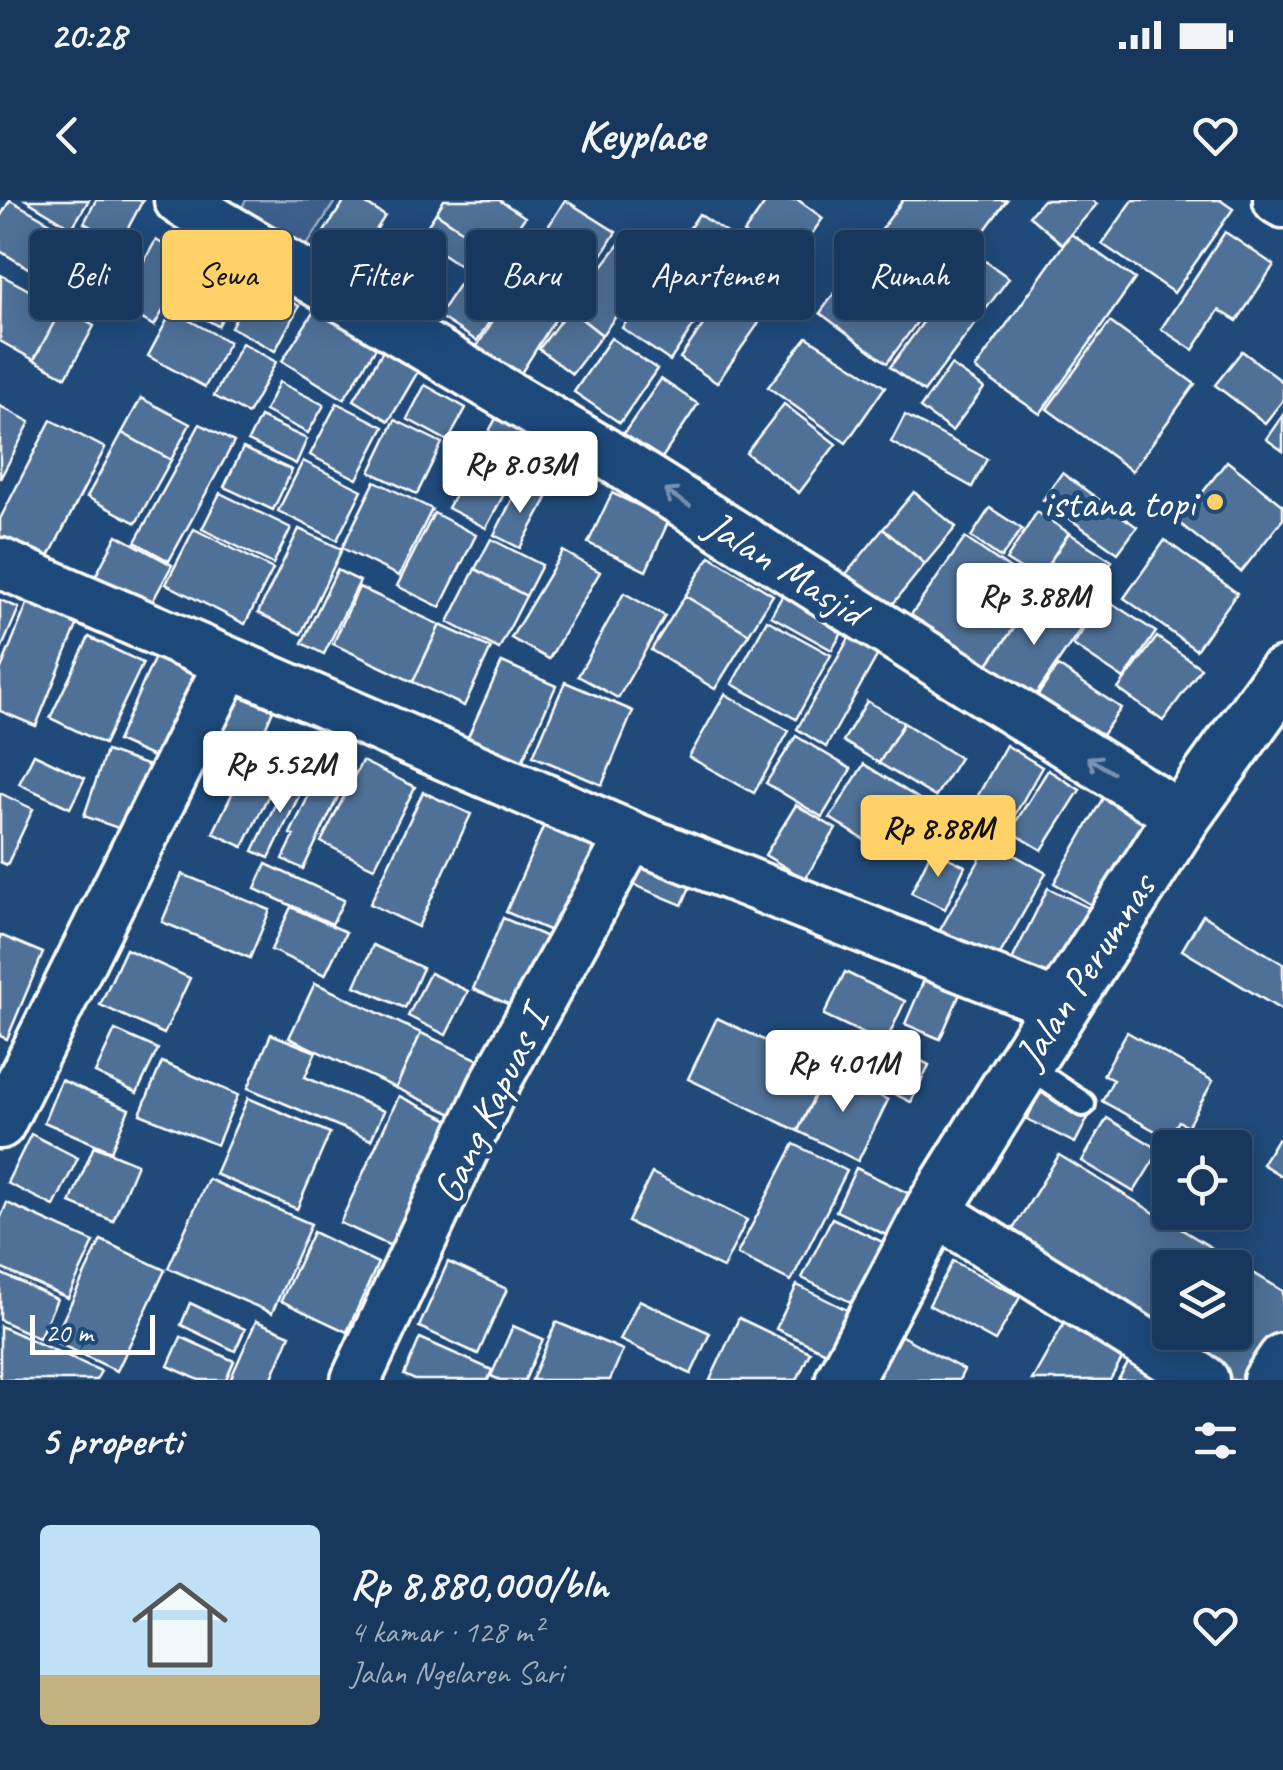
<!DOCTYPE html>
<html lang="id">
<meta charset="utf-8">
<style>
:root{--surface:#17385c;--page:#244365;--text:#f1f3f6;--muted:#9eacbb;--line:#365272;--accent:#ffd166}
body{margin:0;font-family:Caveat,sans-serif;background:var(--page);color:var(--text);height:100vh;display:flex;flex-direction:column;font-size:38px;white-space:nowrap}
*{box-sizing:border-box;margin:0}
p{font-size:32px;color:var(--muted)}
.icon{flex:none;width:55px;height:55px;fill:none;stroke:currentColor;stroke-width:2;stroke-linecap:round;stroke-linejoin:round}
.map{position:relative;height:1180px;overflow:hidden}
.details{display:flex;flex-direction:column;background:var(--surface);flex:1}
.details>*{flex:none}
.guide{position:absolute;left:30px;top:30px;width:1225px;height:90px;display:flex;gap:20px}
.fabs{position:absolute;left:1152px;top:930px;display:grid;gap:20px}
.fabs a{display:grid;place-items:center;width:100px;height:100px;border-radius:10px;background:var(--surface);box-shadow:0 5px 25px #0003,0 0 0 2px var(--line);font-size:50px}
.scale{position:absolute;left:30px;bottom:25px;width:125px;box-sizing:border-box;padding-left:10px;border:5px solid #fff;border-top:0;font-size:28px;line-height:35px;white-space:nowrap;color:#fff;-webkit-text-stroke:8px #1f4a7a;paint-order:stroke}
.price{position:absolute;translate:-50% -85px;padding:0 22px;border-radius:10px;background:#fff;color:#222;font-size:32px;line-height:65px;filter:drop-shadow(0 2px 5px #0008)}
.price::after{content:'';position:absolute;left:50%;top:60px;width:30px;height:22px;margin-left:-15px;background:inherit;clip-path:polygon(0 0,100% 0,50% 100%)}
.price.on{background:var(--accent);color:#111}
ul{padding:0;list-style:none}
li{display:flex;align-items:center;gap:30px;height:250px;padding:0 40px}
li span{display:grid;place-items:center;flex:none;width:280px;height:200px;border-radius:10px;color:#555}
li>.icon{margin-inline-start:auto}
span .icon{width:120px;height:120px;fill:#fffc;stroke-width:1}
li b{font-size:42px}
h2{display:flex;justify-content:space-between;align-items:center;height:120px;padding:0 40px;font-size:42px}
.chip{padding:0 35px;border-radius:10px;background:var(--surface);box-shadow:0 5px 25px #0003,0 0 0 2px var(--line);font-size:35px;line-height:90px}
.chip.on{background:var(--accent);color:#111}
.status{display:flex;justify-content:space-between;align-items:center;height:70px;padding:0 50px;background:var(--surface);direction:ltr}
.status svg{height:28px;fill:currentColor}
header{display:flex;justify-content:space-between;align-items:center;height:130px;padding:0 40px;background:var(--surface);font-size:45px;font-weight:800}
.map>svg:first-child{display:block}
.green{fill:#3c618b;stroke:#9eb0c5;stroke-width:2.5}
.building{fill:#507197;stroke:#fff;stroke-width:2.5;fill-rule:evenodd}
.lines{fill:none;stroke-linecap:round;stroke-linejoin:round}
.service-casing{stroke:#fff;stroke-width:30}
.minor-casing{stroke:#fff;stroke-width:55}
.secondary-casing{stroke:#fff;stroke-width:62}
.service{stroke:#1f4a7a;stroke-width:22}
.minor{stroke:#1f4a7a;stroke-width:48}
.secondary{stroke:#1f4a7a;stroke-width:55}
.oneway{stroke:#7992af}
.poi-dot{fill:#ffd166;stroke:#1f4a7a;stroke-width:4}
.labels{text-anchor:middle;stroke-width:10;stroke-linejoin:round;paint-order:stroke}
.poi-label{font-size:42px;fill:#fff;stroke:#1f4a7a;text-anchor:end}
.street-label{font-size:42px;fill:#fff;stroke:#1f4a7a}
</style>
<div class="status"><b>20:28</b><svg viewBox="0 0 49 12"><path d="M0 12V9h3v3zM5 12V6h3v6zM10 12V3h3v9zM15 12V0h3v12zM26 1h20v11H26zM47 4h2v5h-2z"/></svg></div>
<header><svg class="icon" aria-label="back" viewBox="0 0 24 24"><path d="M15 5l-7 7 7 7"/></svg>Keyplace<svg class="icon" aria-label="heart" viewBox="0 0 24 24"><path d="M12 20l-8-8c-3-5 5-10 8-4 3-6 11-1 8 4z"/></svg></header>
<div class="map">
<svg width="1283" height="1180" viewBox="0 0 1283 1180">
<rect width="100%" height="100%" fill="#1f4a7a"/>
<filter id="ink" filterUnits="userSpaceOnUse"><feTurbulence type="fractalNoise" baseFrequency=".01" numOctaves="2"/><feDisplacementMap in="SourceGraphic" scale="20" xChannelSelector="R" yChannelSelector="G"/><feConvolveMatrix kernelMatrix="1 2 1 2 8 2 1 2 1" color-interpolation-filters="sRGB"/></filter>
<g filter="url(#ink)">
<path class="green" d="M246,0H336L307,45L242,7Z"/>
<g class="building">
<path d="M10,0L63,30L38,74L0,51V17Z"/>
<path d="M26,0H89L72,28Z"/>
<path d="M96,0H143L120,43L84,23Z"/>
<path d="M345,0H360L385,16L360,55L324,32Z"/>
<path d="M444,0H499L525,17L499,55L436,13Z"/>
<path d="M565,0L616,32L593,69L541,38Z"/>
<path d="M767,0H798L823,18L790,65L744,33Z"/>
<path d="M903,0H1007L887,163L820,113Z"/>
<path d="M1043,0H1092L1097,4L1062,44L1029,16Z"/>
<path d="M1133,0H1220L1233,9L1174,93L1102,44Z"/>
<path d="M436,13L499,55L482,80L419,38Z"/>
<path d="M699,14L748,47L727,76L679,44Z"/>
<path d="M519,26L541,40L503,98L481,84Z"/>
<path d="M81,32L132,58L108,106L57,80Z"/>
<path d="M1225,32L1274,65L1237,121L1219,110L1193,150L1161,129Z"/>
<path d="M1071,34L1135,79L1040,214L975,169Z"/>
<path d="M156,40L192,62L154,126L119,105Z"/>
<path d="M208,43L251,68L218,126L174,101Z"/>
<path d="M619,44L652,68L602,135L569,109Z"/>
<path d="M679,44L727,76L702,113L654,80Z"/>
<path d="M756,45L787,66L761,104L731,83Z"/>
<path d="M539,47L583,75L516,181L472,154Z"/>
<path d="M974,53L1009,78L924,192L890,167Z"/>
<path d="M1,75L62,108L34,160L0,141Z"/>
<path d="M465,76L503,101L477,141L438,116Z"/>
<path d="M654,80L702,113L670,161L622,128Z"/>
<path d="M255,82L299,106L275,151L231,127Z"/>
<path d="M728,89L765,114L717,183L680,158Z"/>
<path d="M323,97L384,135L344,199L282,161Z"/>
<path d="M62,108L94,126L66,177L34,160Z"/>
<path d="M569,109L602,135L572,174L539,149Z"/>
<path d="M172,111L229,142L205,187L148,156Z"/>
<path d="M1110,122L1195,184L1132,271L1047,209Z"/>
<path d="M807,137L885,187L846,243L768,187Z"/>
<path d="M611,138L657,169L620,223L574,192Z"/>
<path d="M388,142L423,163L389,221L354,200Z"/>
<path d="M242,143L276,162L248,214L214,196Z"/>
<path d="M1242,151L1283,182V200L1265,223L1215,185Z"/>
<path d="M951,165L984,188L952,231L920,208Z"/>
<path d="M661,179L698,204L656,267L618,242Z"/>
<path d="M279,182L324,205L308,233L265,211Z"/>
<path d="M425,185L466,208L448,241L407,219Z"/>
<path d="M141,198L190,224L171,260L122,233Z"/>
<path d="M337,203L384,227L357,279L310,255Z"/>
<path d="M784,204L836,244L799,293L746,253Z"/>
<path d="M0,206L30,222L0,279Z"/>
<path d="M501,209L539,228L486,328L448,308Z"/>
<path d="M905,215L987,259L972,287L891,242Z"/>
<path d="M1283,215V251L1266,239Z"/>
<path d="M260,217L307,239L296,264L248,241Z"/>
<path d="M51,220L105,248L45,364L0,341V319Z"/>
<path d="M395,220L442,243L417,294L370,272Z"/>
<path d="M200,224L234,242L169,361L135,342Z"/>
<path d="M122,233L171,260L136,323L87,297Z"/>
<path d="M543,235L575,250L555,293L523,278Z"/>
<path d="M243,248L292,270L273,310L224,287Z"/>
<path d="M303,261L362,290L337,340L278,311Z"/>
<path d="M1227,261L1283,305V319L1241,372L1179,323Z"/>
<path d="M1062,273L1137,327L1118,353L1043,300Z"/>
<path d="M375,281L432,309L399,376L342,348Z"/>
<path d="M520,284L547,298L520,348L494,335Z"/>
<path d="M914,292L956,327L925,364L883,329Z"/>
<path d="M220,293L291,328L273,364L202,329Z"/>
<path d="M612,293L669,320L646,371L588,343Z"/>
<path d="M990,308L1022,329L1001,358L971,337Z"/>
<path d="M1037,312L1069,333L1038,380L1006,360Z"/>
<path d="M434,313L476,335L440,407L397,386Z"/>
<path d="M194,329L273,369L245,424L166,384Z"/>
<path d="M299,329L342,349L301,434L258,413Z"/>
<path d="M883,329L925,364L884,415L841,380Z"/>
<path d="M1069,333L1112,361L1081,409L1038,380Z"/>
<path d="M117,335L172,365L149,408L94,379Z"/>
<path d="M965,338L1041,390L981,474L906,422Z"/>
<path d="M491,339L542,365L526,396L475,369Z"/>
<path d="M1165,340L1237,393L1196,450L1124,398Z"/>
<path d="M563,351L600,372L549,459L511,438Z"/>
<path d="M710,356L773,395L749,434L685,396Z"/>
<path d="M475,369L526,396L499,449L448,422Z"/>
<path d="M337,370L360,381L324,454L302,443Z"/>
<path d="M359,387L440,425L413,482L333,444Z"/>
<path d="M1041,390L1086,421L1028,506L981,474Z"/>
<path d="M785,391L846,426L832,450L771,416Z"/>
<path d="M624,393L665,416L618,498L578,476Z"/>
<path d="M685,396L749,434L715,489L651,450Z"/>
<path d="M1104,398L1156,432L1124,479L1073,445Z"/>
<path d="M0,400L19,408L0,452Z"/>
<path d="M28,402L78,423L36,526L0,511V471Z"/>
<path d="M767,420L831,455L796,519L732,484Z"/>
<path d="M440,425L491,448L464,506L413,482Z"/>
<path d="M852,433L881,449L826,547L797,529Z"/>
<path d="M89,437L143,463L104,544L50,518Z"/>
<path d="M1157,437L1201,468L1163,521L1118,489Z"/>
<path d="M159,448L211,472L169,564L117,541Z"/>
<path d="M502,462L556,486L522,562L467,539Z"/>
<path d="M1058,466L1121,508L1093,548L1030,506Z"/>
<path d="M565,482L633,511L602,585L533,556Z"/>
<path d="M725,494L789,531L754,593L689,557Z"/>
<path d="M239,496L273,510L254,554L220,539Z"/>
<path d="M867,501L904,523L879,563L843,541Z"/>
<path d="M904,523L960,558L935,597L879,563Z"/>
<path d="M796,536L851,569L822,617L766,583Z"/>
<path d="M1006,545L1042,567L1012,620L976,599Z"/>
<path d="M106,551L155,568L132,633L84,616Z"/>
<path d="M34,554L85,578L70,608L19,584Z"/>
<path d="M251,555L281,570L243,647L213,633Z"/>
<path d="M326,560L350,572L303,669L283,659L294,636L290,634Z"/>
<path d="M362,561L415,587L374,668L321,642Z"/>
<path d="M864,564L919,599L885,653L830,618Z"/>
<path d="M1048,570L1080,590L1042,650L1010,631Z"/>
<path d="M290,573L306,581L269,658L253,651Z"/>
<path d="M1107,591L1154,618L1100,710L1054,683Z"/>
<path d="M423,592L471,614L418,727L370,704Z"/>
<path d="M0,593L33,609L7,665L0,662Z"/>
<path d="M796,605L836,629L805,679L765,655Z"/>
<path d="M552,607L610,632L565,737L506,712Z"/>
<path d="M990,641L1046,673L995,763L939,732Z"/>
<path d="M643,645L698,669L682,705L627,682Z"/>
<path d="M932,650L965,666L945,709L911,693Z"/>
<path d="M266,664L344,700L332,724L255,689Z"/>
<path d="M182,674L270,710L250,758L162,722Z"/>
<path d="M1048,688L1099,713L1056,799L1005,774Z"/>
<path d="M291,707L346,732L325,775L271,750Z"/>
<path d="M1203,715L1283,764V811L1182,750Z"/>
<path d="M503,718L561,743L531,814L473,789Z"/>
<path d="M0,735L43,753L7,839L0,836Z"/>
<path d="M373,745L423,768L405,808L355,786Z"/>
<path d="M126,749L190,778L164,834L100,805Z"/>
<path d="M931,764L966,780L940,839L905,824Z"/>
<path d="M845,772L905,801L885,844L824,815Z"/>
<path d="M430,773L468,791L446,835L408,816Z"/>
<path d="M315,783L421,833L396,888L289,838Z"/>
<path d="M717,818L827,870L798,931L688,879Z"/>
<path d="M115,830L158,849L137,893L95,873Z"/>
<path d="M1127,832L1213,881L1187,927L1179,921L1168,938L1102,901L1113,880L1103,875Z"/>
<path d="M421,833L486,863L461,918L396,888Z"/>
<path d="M271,834L316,852L305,877L384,911L371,940L248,888Z"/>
<path d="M893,846L929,865L911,902L874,884Z"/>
<path d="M162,862L238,895L217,945L140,914Z"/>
<path d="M827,870L888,900L858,961L798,931Z"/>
<path d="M61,880L129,909L111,951L44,922Z"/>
<path d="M1041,890L1090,914L1075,943L1027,919Z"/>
<path d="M399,896L450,920L393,1047L340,1023Z"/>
<path d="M248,898L330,933L297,1009L215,974Z"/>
<path d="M1107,918L1160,950L1134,992L1082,961Z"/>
<path d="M31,934L78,958L54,1006L7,983Z"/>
<path d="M1277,939L1283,943V977L1262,964Z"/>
<path d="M794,944L847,971L791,1081L737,1054Z"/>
<path d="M94,946L137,964L113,1021L70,1003Z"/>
<path d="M1059,955L1283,1091V1135L1256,1180H1221L1002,1047ZM1170,1068H1235V1132H1170Z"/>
<path d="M856,968L910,994L890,1037L836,1011Z"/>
<path d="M652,973L747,1020L723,1068L628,1022Z"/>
<path d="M208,979L311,1024L272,1113L168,1068Z"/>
<path d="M7,1003L94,1042L68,1098L0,1068V1019Z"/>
<path d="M1183,1012H1224L1214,1030Z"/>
<path d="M832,1018L889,1045L859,1106L802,1078Z"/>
<path d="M313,1032L378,1063L347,1132L281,1101Z"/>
<path d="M101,1040L165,1070L117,1171L53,1141Z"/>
<path d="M953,1061L1020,1097L995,1141L929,1105Z"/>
<path d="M448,1062L507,1089L478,1154L419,1127Z"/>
<path d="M0,1073L57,1099L39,1138L0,1120Z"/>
<path d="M797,1085L855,1114L834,1156L776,1129Z"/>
<path d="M639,1100L710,1133L691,1174L620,1140Z"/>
<path d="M190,1103L245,1129L235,1151L181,1125Z"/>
<path d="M739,1118L810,1152L797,1180H710Z"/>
<path d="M1066,1120L1125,1154L1110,1180H1032Z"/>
<path d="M256,1121L290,1135L271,1180H230Z"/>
<path d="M556,1122L623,1150L610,1180H532Z"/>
<path d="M0,1126L101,1171L96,1180H0Z"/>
<path d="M513,1126L543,1139L525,1180H500L491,1176Z"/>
<path d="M889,1129L964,1170L959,1180H865Z"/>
<path d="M181,1137L234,1161L226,1180H199L168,1166Z"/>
<path d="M420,1138L492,1170L488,1180H415L404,1175Z"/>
<path d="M1133,1155L1175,1180H1118Z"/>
</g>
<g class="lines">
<g class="service-casing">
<path id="service" d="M1024,864L1083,904"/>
</g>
<g class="minor-casing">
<g id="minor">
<path d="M179,0L605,253L1182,617"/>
<path d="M1278,0L1283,3"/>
<path d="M0,363L631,636L1061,807"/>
<path d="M0,924L229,463"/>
<path d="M933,1010L1204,1180"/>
<path d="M356,1180L493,887L631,636"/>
<path d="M1268,1180L1283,1158"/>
</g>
</g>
<g class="secondary-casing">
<path id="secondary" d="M844,1180L933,1010L1024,864L1182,617L1283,476"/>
</g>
<use href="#service" class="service"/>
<use href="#minor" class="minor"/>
<use href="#secondary" class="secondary"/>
</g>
<defs><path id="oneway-shaft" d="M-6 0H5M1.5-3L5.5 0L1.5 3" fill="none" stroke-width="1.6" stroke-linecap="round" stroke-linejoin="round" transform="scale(2.5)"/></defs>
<g class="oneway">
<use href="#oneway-shaft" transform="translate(677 298) rotate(-148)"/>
<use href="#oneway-shaft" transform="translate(1100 565) rotate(-148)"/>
</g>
</g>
<circle class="poi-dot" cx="1215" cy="302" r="10"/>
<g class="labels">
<g class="poi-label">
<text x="1195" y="317">istana topi</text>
</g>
<g class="street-label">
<text transform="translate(786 367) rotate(32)" y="15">Jalan Masjid</text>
<text transform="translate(1084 770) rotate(-57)" y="15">Jalan Perumnas</text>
<text transform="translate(489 905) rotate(-64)" y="15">Gang Kapuas I</text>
</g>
</g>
</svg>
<div class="fabs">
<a><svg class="icon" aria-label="locate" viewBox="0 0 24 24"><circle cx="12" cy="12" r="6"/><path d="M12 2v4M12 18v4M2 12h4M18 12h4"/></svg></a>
<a><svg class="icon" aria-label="layers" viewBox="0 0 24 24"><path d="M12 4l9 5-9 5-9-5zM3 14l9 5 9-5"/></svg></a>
</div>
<div class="scale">20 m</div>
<b class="price" style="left:520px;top:316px">Rp 8.03M</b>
<b class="price" style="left:1034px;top:448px">Rp 3.88M</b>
<b class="price" style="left:280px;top:616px">Rp 5.52M</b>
<b class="price on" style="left:938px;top:680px">Rp 8.88M</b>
<b class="price" style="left:843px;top:915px">Rp 4.01M</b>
<div class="guide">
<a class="chip">Beli</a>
<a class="chip on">Sewa</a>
<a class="chip">Filter</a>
<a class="chip">Baru</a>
<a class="chip">Apartemen</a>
<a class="chip">Rumah</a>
</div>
</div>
<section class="details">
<h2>5 properti<svg class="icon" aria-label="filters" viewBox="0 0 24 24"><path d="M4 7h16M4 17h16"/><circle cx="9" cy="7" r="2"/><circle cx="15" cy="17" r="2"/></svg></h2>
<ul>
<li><span style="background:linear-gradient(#bfe0f5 75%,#c2b280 0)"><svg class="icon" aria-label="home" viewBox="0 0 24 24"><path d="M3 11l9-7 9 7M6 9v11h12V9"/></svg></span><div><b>Rp 8,880,000/bln</b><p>4 kamar · 128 m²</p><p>Jalan Ngelaren Sari</p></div><svg class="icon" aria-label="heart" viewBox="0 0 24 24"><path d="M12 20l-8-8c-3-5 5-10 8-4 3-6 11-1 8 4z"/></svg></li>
</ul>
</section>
